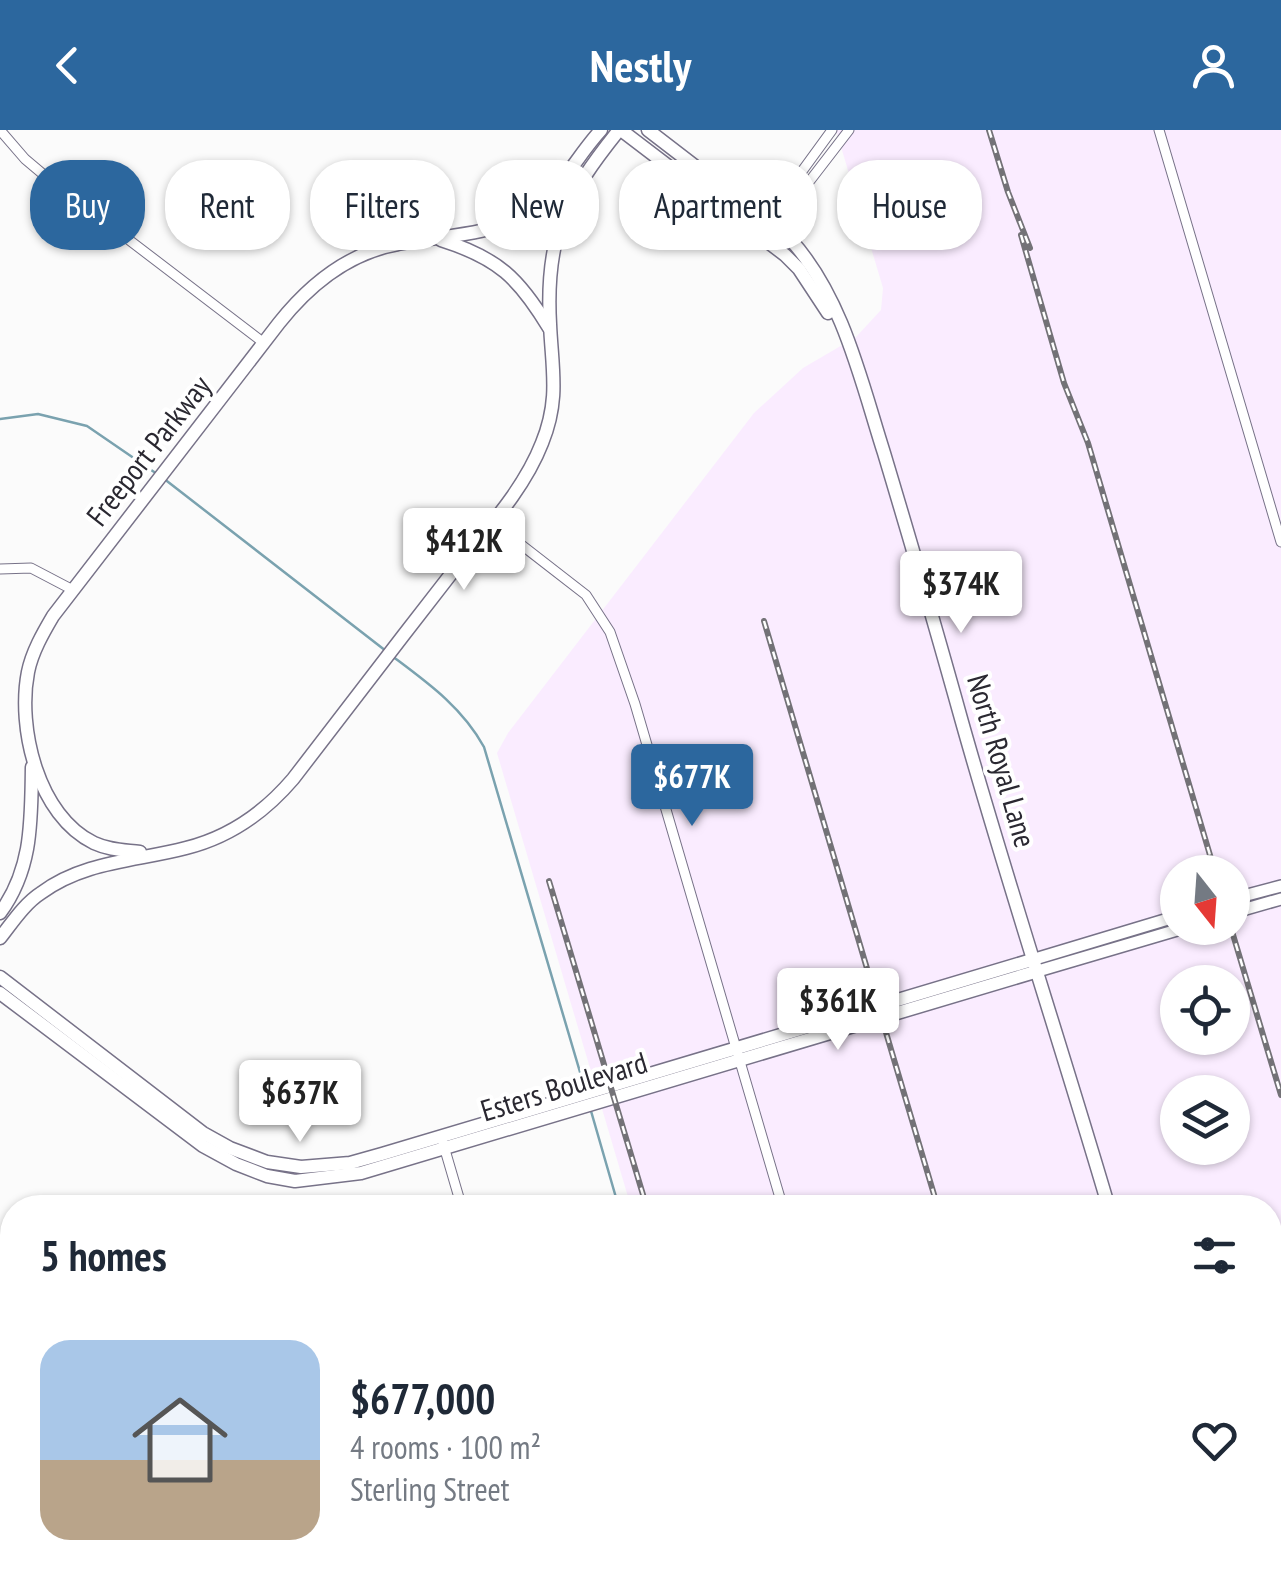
<!DOCTYPE html>
<meta charset="utf-8">
<style>
:root{--surface:#fff;--page:#f2f2f3;--text:#1f2937;--muted:#747a83;--line:#e0e1e3;--accent:#2c679e}
body{margin:0;font-family:"PT Sans Narrow",sans-serif;background:var(--page);color:var(--text);height:100vh;display:flex;flex-direction:column;font-size:38px;white-space:nowrap}
*{box-sizing:border-box;margin:0}
p{font-size:32px;color:var(--muted)}
.icon{flex:none;width:55px;height:55px;fill:none;stroke:currentColor;stroke-width:2;stroke-linecap:round;stroke-linejoin:round}
.map{position:relative;flex:1;overflow:hidden}
.drawer{position:absolute;left:0px;top:1065px;width:1282px;height:392px;display:flex;flex-direction:column;background:var(--surface);border-radius:40px 40px 0 0;box-shadow:0 2px 8px #0004}
.drawer>*{flex:none}
.banner{position:absolute;left:30px;top:30px;width:1222px;height:90px;display:flex;gap:20px}
.needle{width:65px;rotate:163deg}
.tools{position:absolute;left:1160px;top:725px;display:grid;gap:20px}
.tools a{display:grid;place-items:center;width:90px;height:90px;border-radius:50%;background:var(--surface);box-shadow:0 2px 8px #0004;font-size:50px}
.price{position:absolute;translate:-50% -85px;padding:0 22px;border-radius:10px;background:#fff;color:#222;font-size:32px;line-height:65px;filter:drop-shadow(0 2px 5px #0008)}
.price::after{content:'';position:absolute;left:50%;top:60px;width:30px;height:22px;margin-left:-15px;background:inherit;clip-path:polygon(0 0,100% 0,50% 100%)}
.price.on{background:var(--accent);color:#fff}
ul{padding:0;list-style:none}
li{display:flex;align-items:center;gap:30px;height:250px;padding:0 40px}
li+li{border-top:2px solid var(--line)}
li span{display:grid;place-items:center;flex:none;width:280px;height:200px;border-radius:30px;color:#555}
li>.icon{margin-inline-start:auto}
span .icon{width:120px;height:120px;fill:#fffc;stroke-width:1}
li b{font-size:42px}
h2{display:flex;justify-content:space-between;align-items:center;height:120px;padding:0 40px;font-size:42px}
.tag{padding:0 35px;border-radius:40px;background:var(--surface);box-shadow:0 2px 8px #0004;font-size:35px;line-height:90px}
.tag.on{background:var(--accent);color:#fff}
header{display:flex;justify-content:space-between;align-items:center;height:130px;padding:0 40px;background:var(--accent);color:#fff;font-size:45px;font-weight:700}
.map>svg:first-child{display:block}
.industrial{fill:#faecff;fill-rule:evenodd}
.lines{fill:none;stroke-linecap:round;stroke-linejoin:round}
.stream{stroke:#7aa2af;stroke-width:2.5}
.minor-casing{stroke:#777288;stroke-width:11}
.tertiary-casing{stroke:#777288;stroke-width:14}
.secondary-casing{stroke:#777288;stroke-width:15}
.minor{stroke:#fff;stroke-width:9}
.tertiary{stroke:#fff;stroke-width:11}
.secondary{stroke:#fff;stroke-width:12}
.rail-casing{stroke:#737277;stroke-width:6}
.rail{stroke:#fff;stroke-width:2.5;stroke-dasharray:8;stroke-linecap:butt}
.labels{text-anchor:middle;stroke-width:8;stroke-linejoin:round;paint-order:stroke}
.street-label{font-size:30px;fill:#2a2831;stroke:#fff}
</style>
<header><svg class="icon" aria-label="back" viewBox="0 0 24 24"><path d="M15 5l-7 7 7 7"/></svg>Nestly<svg class="icon" aria-label="person" viewBox="0 0 24 24"><circle cx="12" cy="8" r="4"/><path d="M4 21q1-7 8-7t8 7"/></svg></header>
<div class="map">
<svg width="1281" height="1456" viewBox="0 0 1281 1456">
<rect width="100%" height="100%" fill="#fbfbfb"/>
<path class="industrial" d="M836,0H1281V1456H741L738,1445H1270V1078L631,1077L497,623L508,603L754,283L803,238L856,207L881,180L883,158ZM1178,742H1232V798H1178ZM1178,852H1232V908H1178ZM1178,962H1232V1018H1178Z"/>
<g class="lines">
<g class="stream">
<path d="M0,289L38,284L87,296L157,344"/>
<path d="M163,348L386,521"/>
<path d="M392,526C428,553 462,577 484,617L585,959"/>
<path d="M591,981L619,1078"/>
<path d="M726,1445L730,1456"/>
</g>
<g class="minor-casing">
<g id="minor">
<path d="M0,0L25,29L44,45L264,213"/>
<path d="M1159,0L1281,412"/>
<path d="M757,103L832,0"/>
<path d="M765,109L849,0"/>
<path d="M492,392L586,465L610,502L635,574L783,1078"/>
<path d="M0,439L31,438L73,460"/>
<path d="M443,1013L462,1078"/>
<path d="M571,1445L574,1456"/>
<path d="M894,1445L897,1456"/>
<path d="M1069,1456L1106,1445"/>
</g>
</g>
<g class="tertiary-casing">
<g id="tertiary">
<path d="M1232,769L1281,756"/>
<path d="M1232,783L1281,769"/>
<path d="M1035,829L1178,786"/>
<path d="M1038,841L1184,798"/>
<path d="M0,1132L12,1136"/>
<path d="M0,1149L12,1154"/>
<path d="M243,1445L246,1456"/>
<path d="M256,1445L259,1456"/>
</g>
</g>
<g class="secondary-casing">
<g id="secondary">
<path d="M621,0L785,125L799,139L828,183"/>
<path d="M648,0L791,110C843,168 861,251 884,323C911,413 937,502 962,592C1008,755 1061,915 1109,1078"/>
<path d="M441,110C498,128 519,148 549,198"/>
<path d="M140,722C124,720 109,720 94,713C38,686 17,598 28,542C32,522 43,503 53,486L279,193C310,154 348,123 398,114C441,105 485,107 524,85C559,65 575,28 601,0"/>
<path d="M0,783C33,738 31,690 32,637"/>
<path d="M0,808C12,793 24,774 41,763C84,731 137,731 186,718C230,707 264,683 293,649C346,580 398,512 451,444C483,403 523,362 542,313C560,269 552,239 550,194C545,107 565,67 619,0"/>
<path d="M0,847L203,1003L230,1018L267,1032L301,1037L350,1033L382,1024L1035,829"/>
<path d="M0,863L203,1016L236,1034L267,1046L295,1051L361,1043L1038,841"/>
<path d="M1218,1445L1221,1456"/>
</g>
</g>
<use href="#minor" class="minor"/>
<use href="#tertiary" class="tertiary"/>
<use href="#secondary" class="secondary"/>
<g class="rail-casing">
<g id="rail">
<path d="M989,0L1008,62L1030,118"/>
<path d="M1021,105L1064,253L1088,313L1215,742"/>
<path d="M764,491L938,1078"/>
<path d="M549,751L647,1078"/>
<path d="M1231,798L1281,965"/>
<path d="M754,1445L757,1456"/>
<path d="M1046,1445L1049,1456"/>
</g>
</g>
<use href="#rail" class="rail"/>
</g>
<g class="labels">
<g class="street-label">
<text transform="translate(149 321) rotate(-52)" y="10">Freeport Parkway</text>
<text transform="translate(1001 631) rotate(74)" y="10">North Royal Lane</text>
<text transform="translate(564 957) rotate(-17)" y="10">Esters Boulevard</text>
</g>
</g>
</svg>
<div class="tools">
<a><svg class="needle" viewBox="-14 -14 28 28"><path d="M0-13l5 13h-10z" fill="#e53935"/><path d="M0 13l5-13h-10z" fill="#747a83"/></svg></a>
<a><svg class="icon" aria-label="locate" viewBox="0 0 24 24"><circle cx="12" cy="12" r="6"/><path d="M12 2v4M12 18v4M2 12h4M18 12h4"/></svg></a>
<a><svg class="icon" aria-label="layers" viewBox="0 0 24 24"><path d="M12 4l9 5-9 5-9-5zM3 14l9 5 9-5"/></svg></a>
</div>
<b class="price" style="left:464px;top:463px">$412K</b>
<b class="price" style="left:961px;top:506px">$374K</b>
<b class="price on" style="left:692px;top:699px">$677K</b>
<b class="price" style="left:838px;top:923px">$361K</b>
<b class="price" style="left:300px;top:1015px">$637K</b>
<div class="banner">
<a class="tag on">Buy</a>
<a class="tag">Rent</a>
<a class="tag">Filters</a>
<a class="tag">New</a>
<a class="tag">Apartment</a>
<a class="tag">House</a>
</div>
<section class="drawer">
<h2>5 homes<svg class="icon" aria-label="filters" viewBox="0 0 24 24"><path d="M4 7h16M4 17h16"/><circle cx="9" cy="7" r="2"/><circle cx="15" cy="17" r="2"/></svg></h2>
<ul>
<li><span style="background:linear-gradient(#a9c7e8 60%,#b9a48a 0)"><svg class="icon" aria-label="home" viewBox="0 0 24 24"><path d="M3 11l9-7 9 7M6 9v11h12V9"/></svg></span><div><b>$677,000</b><p>4 rooms · 100 m²</p><p>Sterling Street</p></div><svg class="icon" aria-label="heart" viewBox="0 0 24 24"><path d="M12 20l-8-8c-3-5 5-10 8-4 3-6 11-1 8 4z"/></svg></li>
</ul>
</section>
</div>
